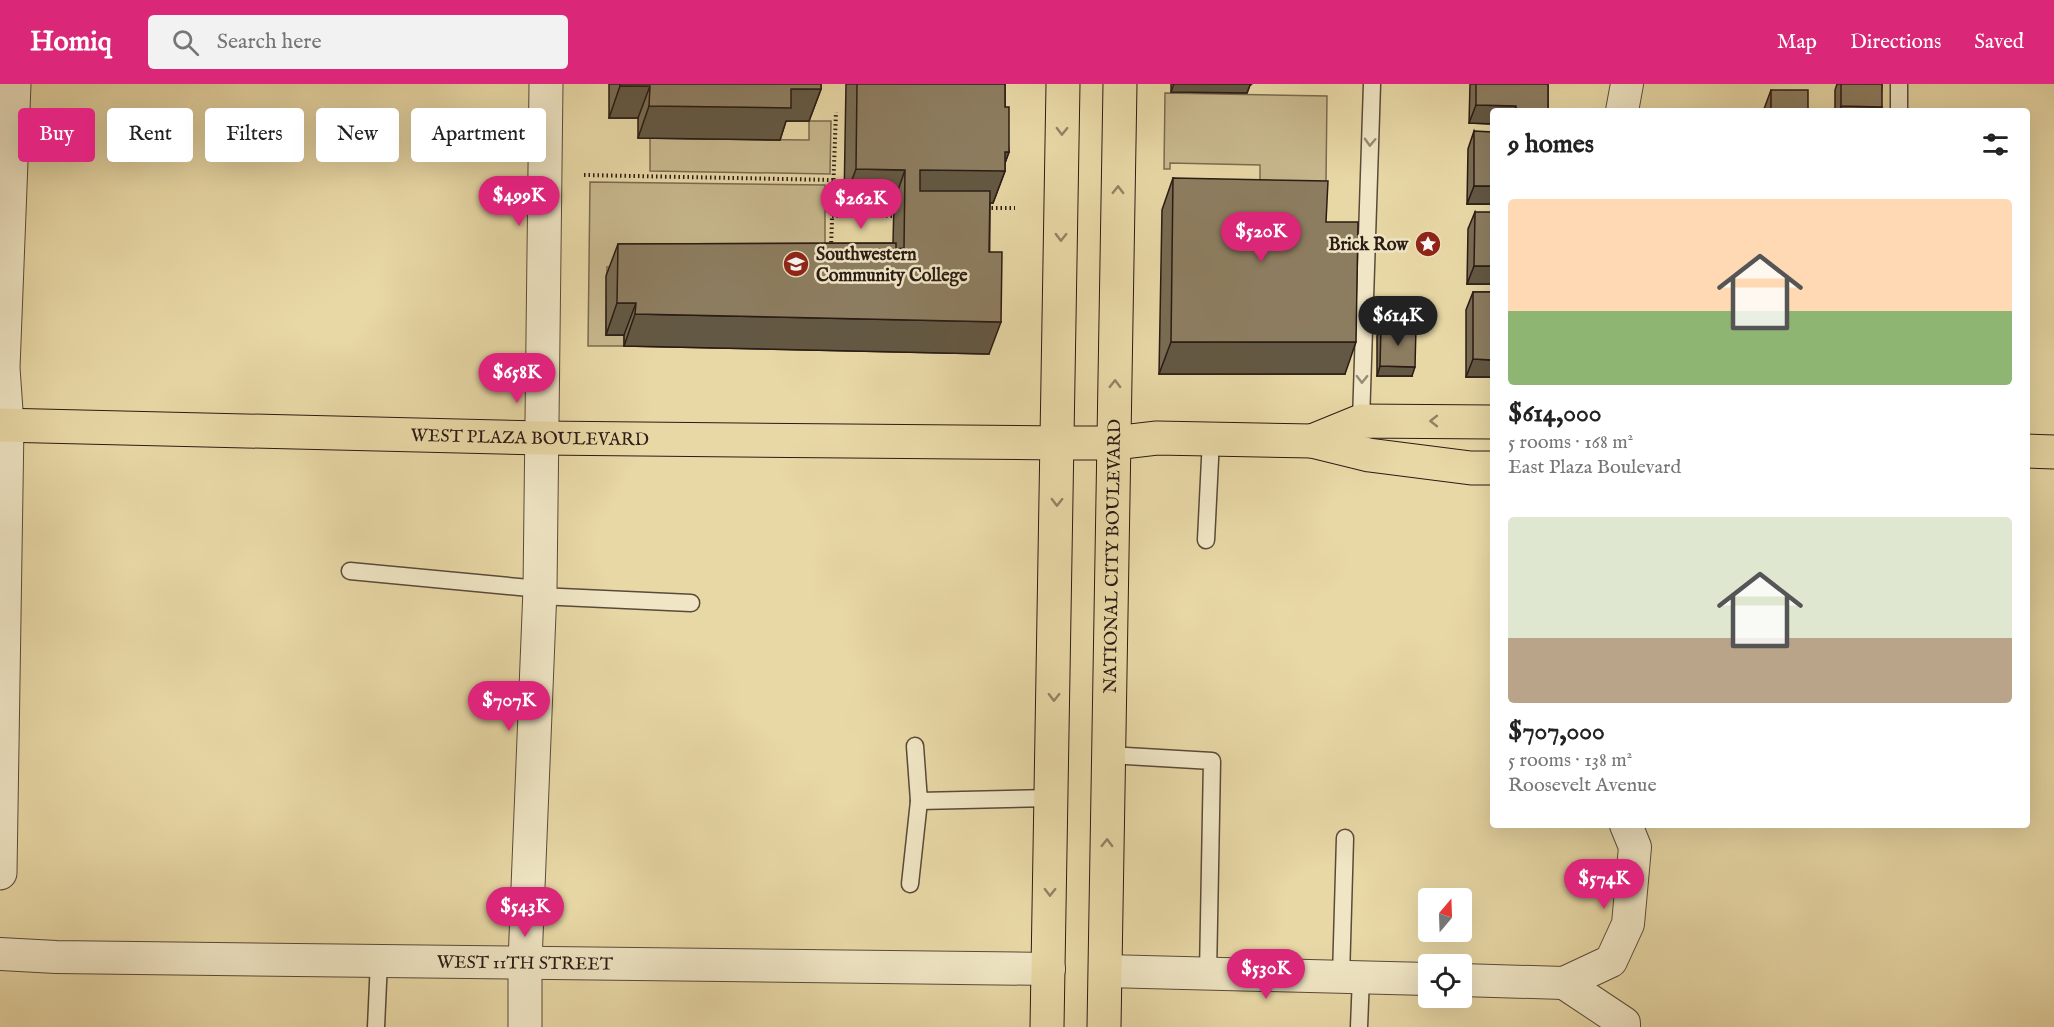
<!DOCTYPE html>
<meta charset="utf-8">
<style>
:root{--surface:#fff;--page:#f2f2f2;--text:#222;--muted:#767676;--accent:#db2777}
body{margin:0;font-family:"IM FELL English",serif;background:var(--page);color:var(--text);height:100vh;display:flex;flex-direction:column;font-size:22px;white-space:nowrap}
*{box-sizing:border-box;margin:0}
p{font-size:20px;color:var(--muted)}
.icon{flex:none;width:33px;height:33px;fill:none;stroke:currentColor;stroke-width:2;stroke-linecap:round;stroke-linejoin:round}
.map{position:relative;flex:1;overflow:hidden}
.drawer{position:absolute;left:1490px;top:24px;width:540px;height:720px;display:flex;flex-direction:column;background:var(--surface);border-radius:6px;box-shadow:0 6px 24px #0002}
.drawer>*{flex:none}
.hud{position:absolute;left:18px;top:24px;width:570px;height:54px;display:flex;gap:12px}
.needle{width:39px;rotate:19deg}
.tools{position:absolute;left:1418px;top:804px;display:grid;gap:12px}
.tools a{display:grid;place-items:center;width:54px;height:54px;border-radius:6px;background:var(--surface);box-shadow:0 6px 24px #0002;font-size:30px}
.price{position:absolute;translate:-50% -51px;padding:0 14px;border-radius:21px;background:var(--accent);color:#fff;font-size:20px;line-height:39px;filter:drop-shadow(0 2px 3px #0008)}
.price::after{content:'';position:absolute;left:50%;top:36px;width:18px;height:14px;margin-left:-9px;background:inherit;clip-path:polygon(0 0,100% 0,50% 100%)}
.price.selected{background:#222;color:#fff}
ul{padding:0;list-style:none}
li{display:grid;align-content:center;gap:12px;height:318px;padding:0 18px}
li span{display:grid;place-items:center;height:186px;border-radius:6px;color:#555}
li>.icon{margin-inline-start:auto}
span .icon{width:108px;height:108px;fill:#fffc;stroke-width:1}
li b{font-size:26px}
h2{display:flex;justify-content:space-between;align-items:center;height:72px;padding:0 18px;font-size:26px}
.chip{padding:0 21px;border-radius:6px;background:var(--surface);box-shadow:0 6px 24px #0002;font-size:21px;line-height:54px}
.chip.selected{background:var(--accent);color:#fff}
header{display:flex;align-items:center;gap:36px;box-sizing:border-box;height:84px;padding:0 30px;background:var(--accent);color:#fff}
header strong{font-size:28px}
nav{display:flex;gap:33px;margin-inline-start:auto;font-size:21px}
.search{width:420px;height:54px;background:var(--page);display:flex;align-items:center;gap:15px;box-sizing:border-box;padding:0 21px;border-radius:6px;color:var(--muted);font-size:22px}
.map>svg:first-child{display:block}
.green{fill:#c8b88d;stroke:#796a51;stroke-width:1.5}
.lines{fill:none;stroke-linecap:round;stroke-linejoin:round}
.service-casing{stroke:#5a4a39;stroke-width:19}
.minor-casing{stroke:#5a4a39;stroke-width:34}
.tertiary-casing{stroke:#5a4a39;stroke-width:35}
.primary-casing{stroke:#2a1b15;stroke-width:35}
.path{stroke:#2a1b15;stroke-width:4;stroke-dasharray:1.5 3;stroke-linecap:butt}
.service{stroke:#f0e6c5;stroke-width:16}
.minor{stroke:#f0e6c5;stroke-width:32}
.tertiary{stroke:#f0e6c5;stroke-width:33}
.primary{stroke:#e8d8a6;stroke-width:33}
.wall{fill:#796c53;stroke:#2a1b15;stroke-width:1.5}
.shaded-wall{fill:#635843;stroke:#2a1b15;stroke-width:1.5}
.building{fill:#8d7d60;stroke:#2a1b15;stroke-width:1.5}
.oneway{stroke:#928365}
.oneway2{stroke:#978b76}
.labels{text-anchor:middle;stroke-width:5;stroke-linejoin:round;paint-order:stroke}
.poi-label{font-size:18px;font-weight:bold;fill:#2a1b15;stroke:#f0e6c5;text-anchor:end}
.street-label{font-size:18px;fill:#2a1b15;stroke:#f0e6c5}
</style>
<header>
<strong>Homiq</strong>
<div class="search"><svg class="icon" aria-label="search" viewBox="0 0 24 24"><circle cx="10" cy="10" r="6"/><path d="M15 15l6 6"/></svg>Search here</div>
<nav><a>Map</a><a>Directions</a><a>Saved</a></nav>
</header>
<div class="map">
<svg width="2054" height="943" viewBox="0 0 2054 943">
<rect width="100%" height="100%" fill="#e8d8a6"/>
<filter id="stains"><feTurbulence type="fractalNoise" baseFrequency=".00333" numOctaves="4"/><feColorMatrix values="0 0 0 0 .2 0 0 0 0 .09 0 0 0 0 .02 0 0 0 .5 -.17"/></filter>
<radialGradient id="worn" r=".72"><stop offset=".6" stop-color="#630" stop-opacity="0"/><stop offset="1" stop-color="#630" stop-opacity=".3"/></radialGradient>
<g class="green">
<path d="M1165,9L1327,12L1326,98H1260V81L1170,79V85H1164Z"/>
<path d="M809,37H831L830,90L650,87V54L809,56Z"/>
<path d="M590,98L825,101V176L607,183L606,251H624V262H588Z"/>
</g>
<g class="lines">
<g class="service-casing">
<g id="service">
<path d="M1899,27V0"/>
<path d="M1361,337L1372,0"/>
<path d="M1206,456L1211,355"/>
<path d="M350,487L540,505"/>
<path d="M539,512L691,519"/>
<path d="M915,662L919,717L1052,714"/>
<path d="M1109,671L1212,677L1208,890"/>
<path d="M910,800L919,717"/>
<path d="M1341,893L1345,754"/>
<path d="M376,943L379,877"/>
<path d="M1359,943L1361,893"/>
</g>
</g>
<g class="minor-casing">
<g id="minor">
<path d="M1622,27L1627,0"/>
<path id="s1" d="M0,870L56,873L1049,885"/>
<path d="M1105,887L1428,895"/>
<path d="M1461,896L1564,899L1611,877L1628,840L1635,763L1626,741"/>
<path d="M1564,899L1624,939V943"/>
</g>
</g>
<g class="tertiary-casing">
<g id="tertiary">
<path d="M0,789L7,341L3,284L14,0"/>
<path d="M525,943V878L540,505L546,0"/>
</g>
</g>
<g class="primary-casing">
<g id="primary">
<path id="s2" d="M0,341L542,354L1058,359H1114L1157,354L1312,357L1369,371L1471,384H1492"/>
<path d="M1312,357L1361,337L1492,338"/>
<path d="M2026,367L2054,368"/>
<path d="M1047,943L1063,0"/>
<path id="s3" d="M1104,943L1120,0"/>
</g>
</g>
<g class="path">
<path d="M1556,27H1571"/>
<path d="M584,91L833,96"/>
<path d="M833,121L894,123"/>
<path d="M987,124H1015"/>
<path d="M832,132H893"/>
<path d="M831,163L836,28"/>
</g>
<use href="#service" class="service"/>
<use href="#minor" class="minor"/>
<use href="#tertiary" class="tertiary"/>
<use href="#primary" class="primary"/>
</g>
<g class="wall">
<path d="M609,0H821V5L809,37H786L780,56L638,54V34H609Z"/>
<path d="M846,0H1005V23L1009,68L1005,79V87L993,119H990L989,270L624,262V251H606V192L618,160L893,159L894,118L844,117Z"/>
<path d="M1171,0H1252L1250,1L1247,9L1171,8Z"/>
<path d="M1470,0H1548V27H1492V40L1469,39Z"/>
<path d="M1837,0H1882L1880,27H1835V6Z"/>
<path d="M1771,6L1808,27H1751V25H1764Z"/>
<path d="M1474,47L1492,120H1467L1468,65Z"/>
<path d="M1173,94L1326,138L1345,290H1159L1162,126Z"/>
<path d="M1475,128L1492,200H1467L1468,145Z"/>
<path d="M1473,208H1492V293H1466V226Z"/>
<path d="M1381,243L1412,292H1377V252Z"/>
</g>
<g class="shaded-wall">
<path d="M1174,0H1252L1250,1L1247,9L1171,8Z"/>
<path d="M620,2H650L638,34H609Z"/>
<path d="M791,5H821L809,37H786L780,56L638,54L649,22Z"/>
<path d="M1476,21L1516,22L1514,27H1492V40L1469,39Z"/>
<path d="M1841,22L1882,23L1880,27H1840Z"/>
<path d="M1005,68H1009L1002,87H1005L993,119L908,118L920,86Z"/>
<path d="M856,85L905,86L894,118L844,117Z"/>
<path d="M1474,102H1492V120H1467Z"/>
<path d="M1474,182H1492V200H1467Z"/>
<path d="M617,219H636L624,251H606Z"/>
<path d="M635,230L1001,238L989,270L624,262Z"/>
<path d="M1171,258H1356L1345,290H1159Z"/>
<path d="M1473,275L1492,276V293H1466Z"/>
<path d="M1380,282L1415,283L1412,292H1377Z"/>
</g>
<g class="building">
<path d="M620,0H821V5H791V24L649,22L650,2H620Z"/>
<path d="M857,0H1005V23H1009V68H1005V87L920,86V107H990L989,168H1002L1001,238L635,230L636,219H617L618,160L896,159V165L904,164L905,86L856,85Z"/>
<path d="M1476,0H1548V27H1516V22L1476,21Z"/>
<path d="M1841,0H1882V23L1841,22Z"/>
<path d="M1771,6H1808V27H1751V25H1771Z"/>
<path d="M1474,47L1492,48V102H1474Z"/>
<path d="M1173,94L1328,97L1326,138H1358L1356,258H1171Z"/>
<path d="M1475,128H1492V182H1474Z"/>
<path d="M1473,208H1492V276L1473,275Z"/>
<path d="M1381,243H1416L1415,283L1380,282Z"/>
</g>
<defs><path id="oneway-chevron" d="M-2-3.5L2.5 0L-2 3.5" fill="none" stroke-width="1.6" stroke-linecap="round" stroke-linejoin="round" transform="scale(1.5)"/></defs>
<g class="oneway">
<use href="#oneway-chevron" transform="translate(1062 47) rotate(91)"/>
<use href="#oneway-chevron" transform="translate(1118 106) rotate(-89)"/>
<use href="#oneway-chevron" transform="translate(1061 153) rotate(91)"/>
<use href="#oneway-chevron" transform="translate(1115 300) rotate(-89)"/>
<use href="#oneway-chevron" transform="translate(1434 337) rotate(-180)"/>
<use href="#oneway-chevron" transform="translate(1057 418) rotate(91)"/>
<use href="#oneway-chevron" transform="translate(1054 613) rotate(91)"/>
<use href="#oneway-chevron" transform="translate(1107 759) rotate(-89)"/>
<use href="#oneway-chevron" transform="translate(1050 808) rotate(91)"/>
</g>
<g class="oneway2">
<use href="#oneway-chevron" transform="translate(1370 58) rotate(92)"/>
<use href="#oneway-chevron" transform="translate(1362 295) rotate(91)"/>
</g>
<defs>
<g id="sight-disc" transform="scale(1.35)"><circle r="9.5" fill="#8f2418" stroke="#f0e6c5"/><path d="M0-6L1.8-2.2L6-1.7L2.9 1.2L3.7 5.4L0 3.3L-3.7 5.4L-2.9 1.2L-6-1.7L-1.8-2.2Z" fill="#fff"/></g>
<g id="university-disc" transform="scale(1.35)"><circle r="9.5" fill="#8f2418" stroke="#f0e6c5"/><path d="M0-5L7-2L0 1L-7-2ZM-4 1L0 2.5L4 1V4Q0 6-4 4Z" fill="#fff"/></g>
</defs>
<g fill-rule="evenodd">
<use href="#sight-disc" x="1428" y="160"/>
<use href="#university-disc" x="796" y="180"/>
</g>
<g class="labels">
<g class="poi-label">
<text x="1408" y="166">Brick Row</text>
<text x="816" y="176" text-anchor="start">Southwestern<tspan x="816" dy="21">Community College</tspan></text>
</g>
<g class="street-label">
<text dy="6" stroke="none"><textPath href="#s2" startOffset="530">WEST PLAZA BOULEVARD</textPath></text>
<text dy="6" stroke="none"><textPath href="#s3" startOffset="471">NATIONAL CITY BOULEVARD</textPath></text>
<text dy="6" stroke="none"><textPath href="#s1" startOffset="525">WEST 11TH STREET</textPath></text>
</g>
</g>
<rect width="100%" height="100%" filter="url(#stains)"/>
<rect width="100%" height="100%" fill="url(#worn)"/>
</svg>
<div class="tools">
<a><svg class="needle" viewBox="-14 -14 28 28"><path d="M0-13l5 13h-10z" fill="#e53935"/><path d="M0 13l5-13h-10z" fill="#767676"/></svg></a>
<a><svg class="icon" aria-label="locate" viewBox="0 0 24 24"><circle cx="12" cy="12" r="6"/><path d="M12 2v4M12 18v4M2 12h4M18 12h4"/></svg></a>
</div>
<b class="price" style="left:519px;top:143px">$499K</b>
<b class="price" style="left:861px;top:146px">$262K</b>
<b class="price" style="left:1261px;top:179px">$520K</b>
<b class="price selected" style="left:1398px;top:263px">$614K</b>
<b class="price" style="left:517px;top:320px">$658K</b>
<b class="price" style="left:509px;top:648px">$707K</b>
<b class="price" style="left:1604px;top:826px">$574K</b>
<b class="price" style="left:525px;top:854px">$543K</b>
<b class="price" style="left:1266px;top:916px">$530K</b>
<div class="hud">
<a class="chip selected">Buy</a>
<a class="chip">Rent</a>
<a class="chip">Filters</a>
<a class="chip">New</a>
<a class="chip">Apartment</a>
</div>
<section class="drawer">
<h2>9 homes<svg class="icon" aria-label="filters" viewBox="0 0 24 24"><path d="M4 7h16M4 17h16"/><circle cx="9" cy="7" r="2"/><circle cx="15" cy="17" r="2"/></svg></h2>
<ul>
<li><span style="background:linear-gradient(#ffd9b3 60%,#8fb573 0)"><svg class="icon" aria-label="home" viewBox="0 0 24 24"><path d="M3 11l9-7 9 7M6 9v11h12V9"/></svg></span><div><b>$614,000</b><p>5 rooms · 168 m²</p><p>East Plaza Boulevard</p></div></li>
<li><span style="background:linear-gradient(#dfe7d0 65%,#b9a48a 0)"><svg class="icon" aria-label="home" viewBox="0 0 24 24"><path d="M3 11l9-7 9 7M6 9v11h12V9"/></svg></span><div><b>$707,000</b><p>5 rooms · 138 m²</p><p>Roosevelt Avenue</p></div></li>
</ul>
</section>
</div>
